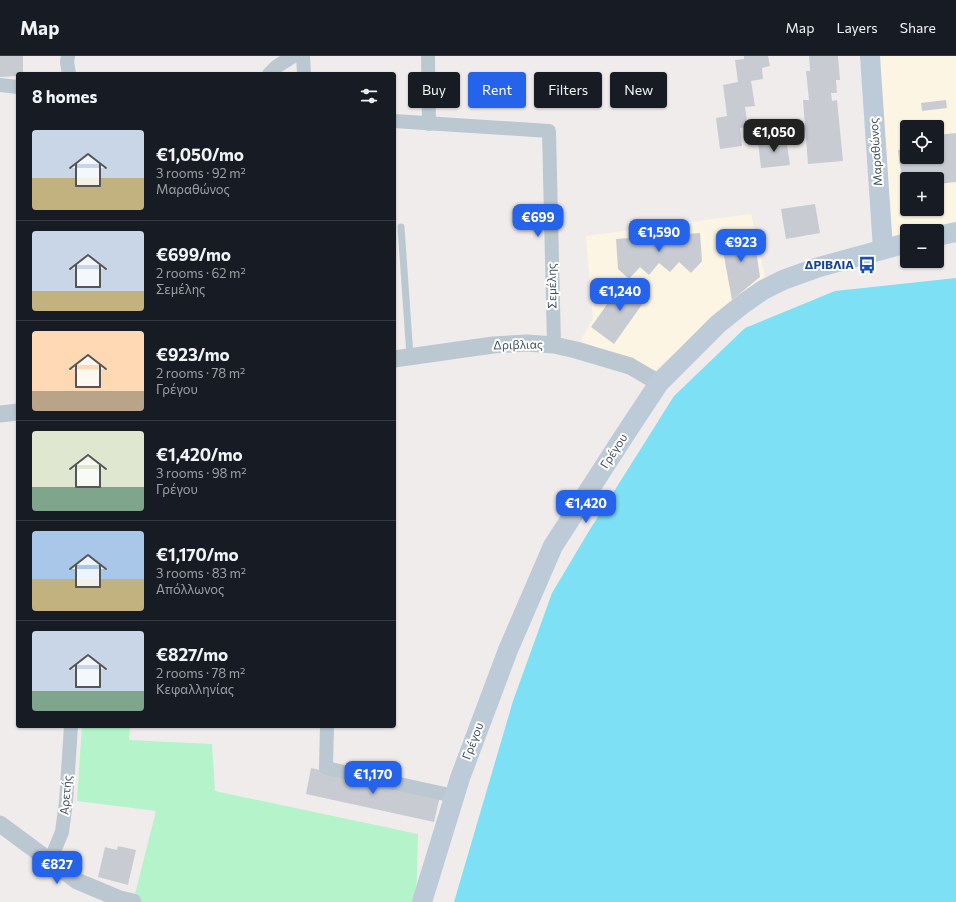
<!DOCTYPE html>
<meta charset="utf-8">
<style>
:root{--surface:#171b24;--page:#242831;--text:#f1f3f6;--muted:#9ea1a6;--line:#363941;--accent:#2563eb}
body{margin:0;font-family:Commissioner,sans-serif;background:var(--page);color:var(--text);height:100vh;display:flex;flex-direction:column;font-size:15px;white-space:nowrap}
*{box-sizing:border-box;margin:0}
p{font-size:13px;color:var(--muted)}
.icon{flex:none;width:22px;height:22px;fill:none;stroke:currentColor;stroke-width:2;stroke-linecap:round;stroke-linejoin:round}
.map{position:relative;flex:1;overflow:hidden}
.details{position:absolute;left:16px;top:16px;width:380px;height:656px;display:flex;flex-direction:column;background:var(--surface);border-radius:4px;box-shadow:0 1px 3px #0004}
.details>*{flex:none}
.guide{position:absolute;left:408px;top:16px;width:380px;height:36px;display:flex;gap:8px}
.controls{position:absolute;left:900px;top:64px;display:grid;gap:8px}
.controls a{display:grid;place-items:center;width:44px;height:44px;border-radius:4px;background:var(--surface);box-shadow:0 1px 3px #0004;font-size:20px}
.price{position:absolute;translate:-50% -34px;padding:0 9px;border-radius:8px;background:var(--accent);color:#fff;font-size:13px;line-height:26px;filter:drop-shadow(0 1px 2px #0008)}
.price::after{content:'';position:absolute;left:50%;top:24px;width:12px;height:9px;margin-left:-6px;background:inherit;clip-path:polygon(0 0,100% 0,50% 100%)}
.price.on{background:#222;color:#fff}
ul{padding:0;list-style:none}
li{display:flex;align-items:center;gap:12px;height:100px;padding:0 16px}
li+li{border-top:1px solid var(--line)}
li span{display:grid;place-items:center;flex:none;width:112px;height:80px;border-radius:4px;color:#555}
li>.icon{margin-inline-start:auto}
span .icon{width:48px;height:48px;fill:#fffc;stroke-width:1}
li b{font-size:17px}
h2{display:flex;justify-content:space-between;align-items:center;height:48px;padding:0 16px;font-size:17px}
.chip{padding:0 14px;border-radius:4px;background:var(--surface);box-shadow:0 1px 3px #0004;font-size:14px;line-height:36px}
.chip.on{background:var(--accent);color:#fff}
header{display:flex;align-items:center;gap:24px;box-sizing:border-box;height:56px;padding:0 20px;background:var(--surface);border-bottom:1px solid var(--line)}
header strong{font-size:19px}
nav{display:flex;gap:22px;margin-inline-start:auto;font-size:14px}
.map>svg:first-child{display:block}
.commercial{fill:#fdf5e3;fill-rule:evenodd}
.green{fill:#b5f3cb}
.water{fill:#7ee0f4}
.building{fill:#c8ccd2}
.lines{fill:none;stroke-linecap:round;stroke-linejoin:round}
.service{stroke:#bbc8d1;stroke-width:7}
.minor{stroke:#bbc8d1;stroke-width:14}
.tertiary{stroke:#bbc8d1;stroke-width:17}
.secondary{stroke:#bdcbd8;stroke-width:20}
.labels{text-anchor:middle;stroke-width:4;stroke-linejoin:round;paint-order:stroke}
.street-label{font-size:12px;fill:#43515c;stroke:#fff}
.transit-label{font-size:12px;font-weight:bold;fill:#164399;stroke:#fff;text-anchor:end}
</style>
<header>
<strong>Map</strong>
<nav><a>Map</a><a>Layers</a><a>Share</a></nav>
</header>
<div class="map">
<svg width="956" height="846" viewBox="0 0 956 846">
<rect width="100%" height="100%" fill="#f0ecec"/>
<g class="commercial">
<path d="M879,0H956V167L920,175H907V178L888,183ZM907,71H937V101H907ZM907,123H937V153H907Z"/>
<path d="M751,158L765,221L655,314L580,285L593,263L586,180Z"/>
</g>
<path class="green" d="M82,670H130L129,684L212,688L215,735L418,778L416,846H133L156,755L77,745Z"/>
<path class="water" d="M956,222V846H454L513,645L552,537L589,475L674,340L745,272L835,235Z"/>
<g class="building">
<path d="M0,0H23V18H18V20L0,21Z"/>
<path d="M744,0H768L770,10L762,12L763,23L751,25L755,50L745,51L748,71L740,72L742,90L720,93L716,62L727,60L723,29L738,26L735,4L744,3Z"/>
<path d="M809,0H838L840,24H836L837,37H831L832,45L837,44L843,105L808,108L803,44H809L806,15H810Z"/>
<path d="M946,44L947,52L922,55L921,47Z"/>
<path d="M956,77V126L937,128V123H907V131L903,132L898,94L907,93V101H937V79Z"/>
<path d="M786,82L790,109L761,112L758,86Z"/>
<path d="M815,148L820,177L786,183L781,153Z"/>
<path d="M700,177L702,205L691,217L679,206L670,216L659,207L649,219L640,211L629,223L618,213L616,183Z"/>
<path d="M754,180L760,221L732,244L721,184Z"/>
<path d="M625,223L648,240L614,288L591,271Z"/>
<path d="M311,712L440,740L434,766L306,738Z"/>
<path d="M118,790L136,794L128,829L98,821L105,791L117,794Z"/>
</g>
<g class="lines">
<path class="service" d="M401,171L410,300"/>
<g class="minor">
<path d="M68,0L67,6L69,18"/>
<path d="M303,0L304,18"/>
<path d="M428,0L429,68"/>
<path d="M269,18L276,11L293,0"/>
<path d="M0,29L18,31"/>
<path d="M394,65L549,75L554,289"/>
<path d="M327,670L326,712L454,740"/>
<path d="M50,805L62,776L66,746L71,670"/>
</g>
<g class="tertiary">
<path d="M394,303L493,289L527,287L554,289L576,294L630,310L659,327"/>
<path d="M0,358L18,356"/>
<path d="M0,768L77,825L120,843L133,846"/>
</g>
<g class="secondary">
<path d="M870,0L883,193"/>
<path d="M937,180L956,176"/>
<path d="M422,846L460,722L508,594L553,490L624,380L659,327L718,268L743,248L763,234L783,224L819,211L907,187"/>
</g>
</g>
<defs>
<g id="bus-bare" transform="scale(1.38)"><path d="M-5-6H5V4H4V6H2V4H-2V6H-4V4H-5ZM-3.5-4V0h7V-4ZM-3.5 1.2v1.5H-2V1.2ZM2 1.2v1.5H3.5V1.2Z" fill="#1a4fb4" stroke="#fff" stroke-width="2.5" paint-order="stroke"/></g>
</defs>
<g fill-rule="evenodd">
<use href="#bus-bare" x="867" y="209"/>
</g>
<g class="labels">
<g class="street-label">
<text transform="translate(876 96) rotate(-94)" y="4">Μαραθώνος</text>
<text transform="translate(552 230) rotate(-91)" y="4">Σεμέλης</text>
<text transform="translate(518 289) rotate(-1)" y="4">Δριβλιας</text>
<text transform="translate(614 395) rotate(-57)" y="4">Γρέγου</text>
<text transform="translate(473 685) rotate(-69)" y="4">Γρέγου</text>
<text transform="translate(66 739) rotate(-85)" y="4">Αρετής</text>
</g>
<g class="transit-label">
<text x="854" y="213">ΔΡΙΒΛΙΑ</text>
</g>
</g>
</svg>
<div class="controls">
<a><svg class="icon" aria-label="locate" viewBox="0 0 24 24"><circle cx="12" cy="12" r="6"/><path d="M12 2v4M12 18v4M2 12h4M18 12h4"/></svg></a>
<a>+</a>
<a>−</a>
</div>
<b class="price on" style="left:774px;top:97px">€1,050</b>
<b class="price" style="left:538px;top:182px">€699</b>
<b class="price" style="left:659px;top:197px">€1,590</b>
<b class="price" style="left:741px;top:207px">€923</b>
<b class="price" style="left:620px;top:256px">€1,240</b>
<b class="price" style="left:586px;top:468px">€1,420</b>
<b class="price" style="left:373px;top:739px">€1,170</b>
<b class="price" style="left:57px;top:829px">€827</b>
<div class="guide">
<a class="chip">Buy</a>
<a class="chip on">Rent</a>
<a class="chip">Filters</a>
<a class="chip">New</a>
</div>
<section class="details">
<h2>8 homes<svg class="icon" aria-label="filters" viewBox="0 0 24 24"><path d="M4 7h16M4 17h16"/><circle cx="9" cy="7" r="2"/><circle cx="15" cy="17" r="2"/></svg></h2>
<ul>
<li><span style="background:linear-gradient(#c9d6e8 60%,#c2b280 0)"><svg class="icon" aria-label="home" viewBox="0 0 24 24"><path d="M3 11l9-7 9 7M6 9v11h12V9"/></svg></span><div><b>€1,050/mo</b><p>3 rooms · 92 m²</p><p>Μαραθώνος</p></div></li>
<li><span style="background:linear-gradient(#c9d6e8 75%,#c2b280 0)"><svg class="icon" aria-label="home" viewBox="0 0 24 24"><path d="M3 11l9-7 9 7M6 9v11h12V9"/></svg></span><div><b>€699/mo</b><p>2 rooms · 62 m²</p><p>Σεμέλης</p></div></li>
<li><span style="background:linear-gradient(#ffd9b3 75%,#b9a48a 0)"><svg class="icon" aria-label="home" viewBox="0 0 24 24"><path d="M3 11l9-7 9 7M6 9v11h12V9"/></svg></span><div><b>€923/mo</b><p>2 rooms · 78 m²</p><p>Γρέγου</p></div></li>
<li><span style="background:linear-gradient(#dfe7d0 70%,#7fa58c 0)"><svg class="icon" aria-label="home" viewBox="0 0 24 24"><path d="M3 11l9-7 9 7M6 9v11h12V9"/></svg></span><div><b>€1,420/mo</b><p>3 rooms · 98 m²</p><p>Γρέγου</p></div></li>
<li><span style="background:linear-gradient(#a9c7e8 60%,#c2b280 0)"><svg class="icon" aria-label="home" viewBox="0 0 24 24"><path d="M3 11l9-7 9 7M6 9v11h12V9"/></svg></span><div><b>€1,170/mo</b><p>3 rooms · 83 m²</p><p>Απόλλωνος</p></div></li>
<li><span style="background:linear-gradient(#c9d6e8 75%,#7fa58c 0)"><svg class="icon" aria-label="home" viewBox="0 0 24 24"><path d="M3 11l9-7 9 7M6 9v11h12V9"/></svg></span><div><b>€827/mo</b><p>2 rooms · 78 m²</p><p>Κεφαλληνίας</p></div></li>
</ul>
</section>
</div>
